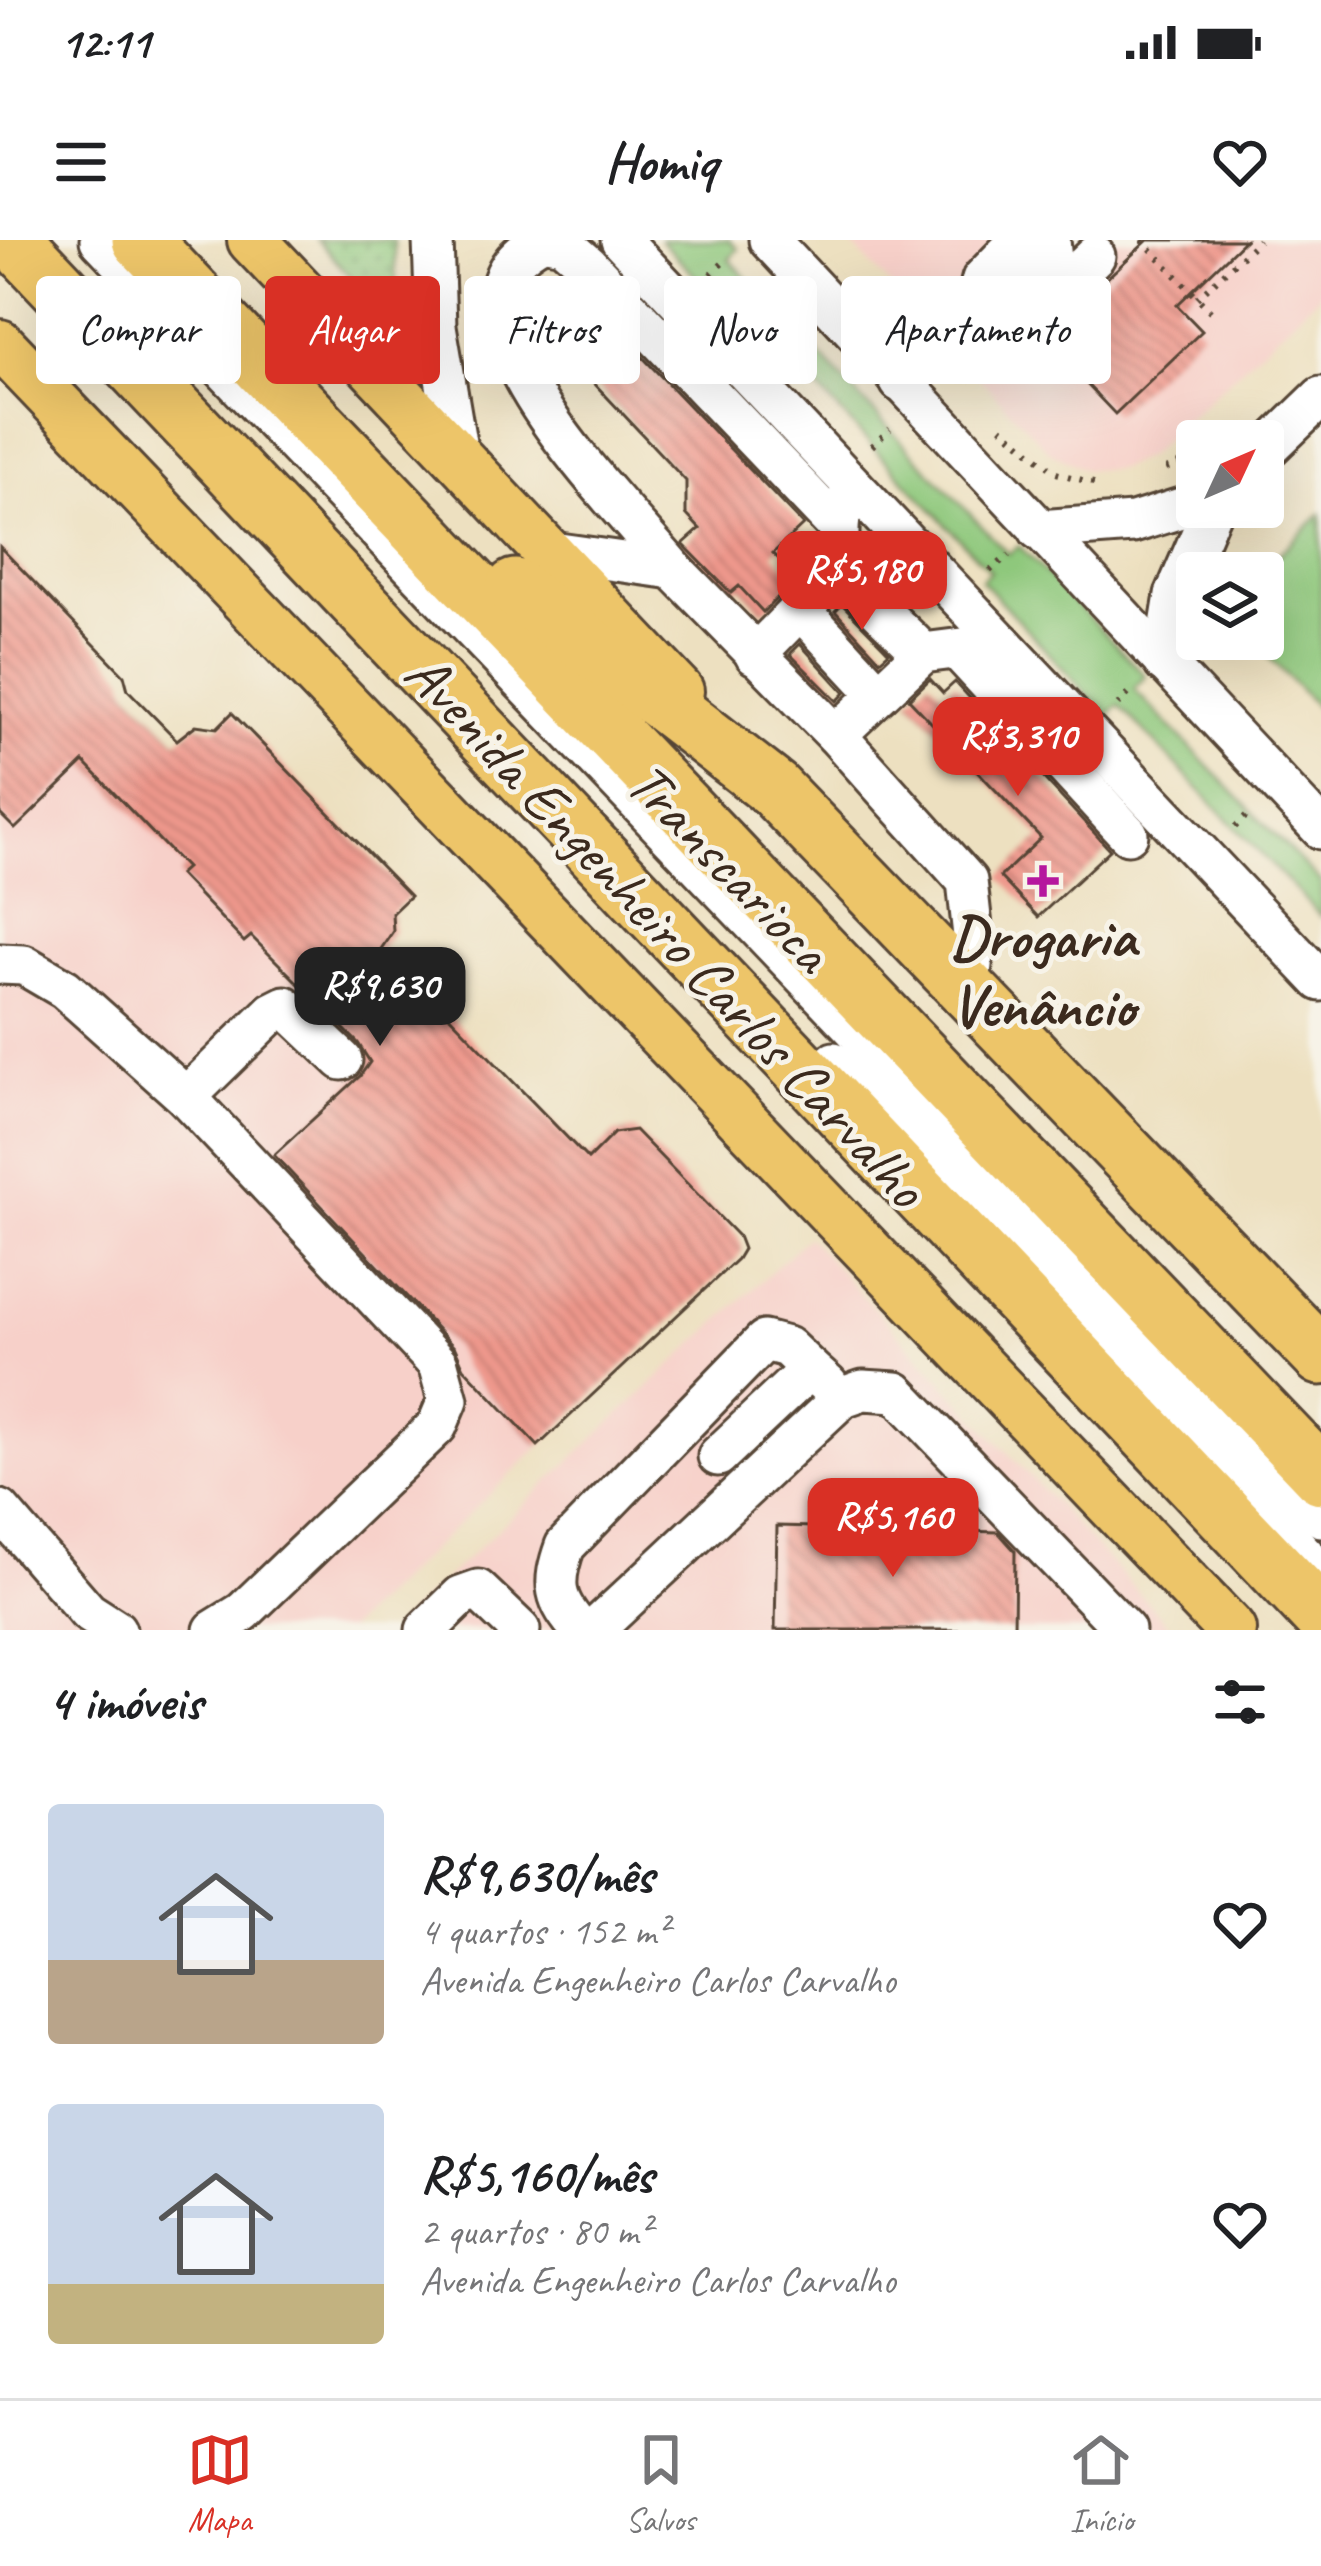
<!DOCTYPE html>
<html lang="pt">
<meta charset="utf-8">
<style>
:root{--surface:#fff;--page:#f6f6f6;--text:#202124;--muted:#757577;--line:#e0e0e0;--accent:#d93025}
body{margin:0;font-family:Caveat,sans-serif;background:var(--page);color:var(--text);height:100vh;display:flex;flex-direction:column;font-size:45px;white-space:nowrap}
*{box-sizing:border-box;margin:0}
p{font-size:39px;color:var(--muted)}
.icon{flex:none;width:66px;height:66px;fill:none;stroke:currentColor;stroke-width:2;stroke-linecap:round;stroke-linejoin:round}
.map{position:relative;height:1390px;overflow:hidden}
.panel{display:flex;flex-direction:column;background:var(--surface);flex:1}
.panel>*{flex:none}
.hud{position:absolute;left:36px;top:36px;width:1251px;height:108px;display:flex;gap:24px}
.needle{width:78px;rotate:46deg}
.tools{position:absolute;left:1176px;top:180px;display:grid;gap:24px}
.tools a{display:grid;place-items:center;width:108px;height:108px;border-radius:12px;background:var(--surface);box-shadow:0 12px 48px #0002;font-size:60px}
.price{position:absolute;translate:-50% -102px;padding:0 27px;border-radius:24px;background:var(--accent);color:#fff;font-size:39px;line-height:78px;filter:drop-shadow(0 3px 6px #0008)}
.price::after{content:'';position:absolute;left:50%;top:72px;width:36px;height:27px;margin-left:-18px;background:inherit;clip-path:polygon(0 0,100% 0,50% 100%)}
.price.on{background:#222;color:#fff}
ul{padding:0;list-style:none}
li{display:flex;align-items:center;gap:36px;height:300px;padding:0 48px}
li span{display:grid;place-items:center;flex:none;width:336px;height:240px;border-radius:12px;color:#555}
li>.icon{margin-inline-start:auto}
span .icon{width:144px;height:144px;fill:#fffc;stroke-width:1}
li b{font-size:51px}
h2{display:flex;justify-content:space-between;align-items:center;height:144px;padding:0 48px;font-size:51px}
.chip{padding:0 42px;border-radius:12px;background:var(--surface);box-shadow:0 12px 48px #0002;font-size:42px;line-height:108px}
.chip.on{background:var(--accent);color:#fff}
.status{display:flex;justify-content:space-between;align-items:center;height:84px;padding:0 60px;background:var(--surface);direction:ltr}
.status svg{height:33px;fill:currentColor}
header{display:flex;justify-content:space-between;align-items:center;height:156px;padding:0 48px;background:var(--surface);font-size:54px;font-weight:700}
.tab-bar{display:flex;justify-content:space-around;align-items:center;height:168px;border-top:3px solid var(--line);background:var(--surface);font-size:33px;color:var(--muted)}
.tab-bar a{display:grid;justify-items:center;gap:6px}
.tab-bar .on{color:var(--accent)}
.map>svg:first-child{display:block}
.built{fill:#f7d0c9}
.green{fill:#8ec87c;stroke:#64794d;stroke-width:3}
.park{fill:url(#park-dots);stroke:#64794d;stroke-width:3}
.building{fill:url(#building-back-hatch)}
.lines{fill:none;stroke-linecap:round;stroke-linejoin:round}
.minor-casing{stroke:#564536;stroke-width:45}
.major-casing{stroke:#564536;stroke-width:54}
.highway-casing{stroke:#564536;stroke-width:63}
.path{stroke:#564536;stroke-width:6;stroke-dasharray:3 9;stroke-linecap:butt}
.minor{stroke:#fff;stroke-width:39}
.major{stroke:#edc569;stroke-width:48}
.highway{stroke:#edc569;stroke-width:57}
.poi-dot{fill:#b5179e;stroke:#f7f3e8;stroke-width:4.5}
.labels{text-anchor:middle;stroke-width:10;stroke-linejoin:round;paint-order:stroke}
.street-label{font-size:60px;fill:#3b2a1e;stroke:#f7f3e8}
.poi-label{font-size:60px;font-weight:bold;fill:#3b2a1e;stroke:#f7f3e8}
</style>
<div class="status"><b>12:11</b><svg viewBox="0 0 49 12"><path d="M0 12V9h3v3zM5 12V6h3v6zM10 12V3h3v9zM15 12V0h3v12zM26 1h20v11H26zM47 4h2v5h-2z"/></svg></div>
<header><svg class="icon" aria-label="menu" viewBox="0 0 24 24"><path d="M4 6h16M4 12h16M4 18h16"/></svg>Homiq<svg class="icon" aria-label="heart" viewBox="0 0 24 24"><path d="M12 20l-8-8c-3-5 5-10 8-4 3-6 11-1 8 4z"/></svg></header>
<div class="map">
<svg width="1321" height="1390" viewBox="0 0 1321 1390">
<defs>
<pattern id="park-dots" width="8" height="8" patternUnits="userSpaceOnUse" patternTransform="scale(3)"><rect width="8" height="8" fill="#8ec87c"/><path d="M2 2h.1M6 6h.1" fill="none" stroke="#75a365" stroke-width="1.8" stroke-linecap="round"/></pattern>
<pattern id="building-back-hatch" width="6" height="6" patternUnits="userSpaceOnUse" patternTransform="scale(3)"><rect width="6" height="6" fill="#ee988c"/><path d="M-1 5l2 2M0 0l6 6M5-1l2 2" fill="none" stroke="#c27c72"/></pattern>
</defs>
<rect width="100%" height="100%" fill="#f7f3e8"/>
<filter id="ink" filterUnits="userSpaceOnUse"><feTurbulence type="fractalNoise" baseFrequency=".00833" numOctaves="2"/><feDisplacementMap in="SourceGraphic" scale="24" xChannelSelector="R" yChannelSelector="G"/><feConvolveMatrix kernelMatrix="1 2 1 2 8 2 1 2 1" color-interpolation-filters="sRGB"/></filter>
<filter id="wash" filterUnits="userSpaceOnUse"><feTurbulence type="fractalNoise" baseFrequency=".004" numOctaves="4" result="noise"/><feDisplacementMap in="SourceGraphic" scale="48" xChannelSelector="R" yChannelSelector="G"/><feGaussianBlur stdDeviation="2.7" result="paint"/><feColorMatrix in="noise" values="0 0 0 0 0 0 0 0 0 0 0 0 0 0 0 0 0 1.4 0 .05"/><feComposite in="paint" operator="in"/></filter>
<g filter="url(#wash)">
<rect width="100%" height="100%" fill="#ede0c0"/>
<g class="built">
<path d="M847,0H1321V53L1148,216L1119,229L1085,230L1049,211Z"/>
<path d="M0,307L124,435L129,451L177,501L195,486L214,491L232,473L410,656L391,674L393,691L378,711L429,764L441,767L587,919L614,893L635,890L733,989L742,1005L737,1019L347,1390H0Z"/>
<path d="M808,997L1173,1390H391Z"/>
</g>
<g class="green">
<path d="M660,0H729L738,9L729,19L1008,314L1019,306L1146,436L1134,449L1321,643V677L1119,465L1107,476L981,340L990,331L711,35L701,42Z"/>
<path d="M1321,274V472L1252,399H1263V333H1259Z"/>
</g>
<path class="park" d="M317,0H394L398,88Z"/>
<g id="blocks">
<g class="building">
<path d="M1148,0H1245L1177,65L1202,91L1115,174L1043,98Z"/>
<path d="M567,38L803,285L773,313L797,338L763,372L739,346L731,353L683,304L700,289L686,274V241L529,74Z"/>
<path d="M0,307L124,435L128,450L177,500L196,485L217,488L232,473L410,656L392,673L393,691L379,712L424,759L441,767L588,919L614,893L635,890L738,996L743,1009L737,1019L538,1206L464,1128L455,1108L274,915L360,836L370,822L358,803L251,696L244,702L179,634L186,628L84,522L15,589L0,574Z"/>
<path d="M842,364L889,412L880,420L835,371Z"/>
<path d="M800,404L845,453L837,461L790,414Z"/>
<path d="M930,439L943,453L955,442L1110,610L1038,677L1000,637L1041,598L909,459Z"/>
<path d="M777,1286L998,1292L1015,1311L1014,1390H775Z"/>
</g>
</g>
</g>
<g filter="url(#ink)">
<use href="#blocks" fill-opacity="0" stroke="#564536" stroke-width="3"/>
<g class="lines">
<g class="minor-casing">
<g id="minor">
<path d="M100,0L1321,1277"/>
<path d="M433,0L436,86L459,220"/>
<path d="M542,0C411,64 623,267 673,329"/>
<path d="M547,0L563,3L588,25L837,286"/>
<path d="M621,0L1321,741"/>
<path d="M769,0L1321,589"/>
<path d="M974,71L982,39L1020,0"/>
<path d="M1038,71L1095,16"/>
<path d="M900,142L974,71L1005,65L1052,21L1050,0"/>
<path d="M1263,213L1321,157"/>
<path d="M843,265C823,335 878,365 923,413L1002,403"/>
<path d="M1039,290L1133,283L1197,263"/>
<path d="M545,311L673,329L836,495L967,641L974,705L969,755"/>
<path d="M800,369L879,454"/>
<path d="M957,409L1128,594"/>
<path d="M755,415L841,327"/>
<path d="M1164,423L1175,355L1213,267"/>
<path d="M836,495L923,413"/>
<path d="M0,724L24,725L65,749L186,857L438,1124L448,1160L437,1186L243,1372L214,1390"/>
<path d="M834,822L1321,1332"/>
<path d="M186,857L273,772L285,766L342,820"/>
<path d="M718,1216L810,1129L828,1145"/>
<path d="M0,1270L88,1372L116,1390"/>
<path d="M426,1390L461,1356L478,1350L520,1390"/>
<path d="M581,1390C554,1360 551,1345 565,1306L764,1101L787,1107L810,1129"/>
<path d="M594,1390L843,1157L863,1150L896,1152L1125,1390"/>
</g>
</g>
<g class="major-casing">
<g id="major">
<path d="M252,0L679,451"/>
<path d="M0,104L1231,1390"/>
</g>
</g>
<g class="highway-casing">
<g id="highway">
<path d="M14,0L1321,1376"/>
<path d="M141,0L1321,1235"/>
<path d="M515,348L774,549L1321,1116"/>
</g>
</g>
<g class="path">
<path d="M1142,0L1211,72"/>
<path d="M711,34L728,18"/>
<path d="M1197,58L1259,0"/>
<path d="M757,85L775,68"/>
<path d="M1001,187L1056,233L1101,245"/>
<path d="M872,206L890,189"/>
<path d="M1166,229L1184,222L1192,226"/>
<path d="M990,331L1009,315"/>
<path d="M1118,465L1134,448"/>
<path d="M1235,587L1252,571"/>
</g>
<use href="#minor" class="minor"/>
<use href="#major" class="major"/>
<use href="#highway" class="highway"/>
</g>
</g>
<path class="poi-dot" d="M1037 623h12v12h12v12h-12v12h-12v-12h-12v-12h12z"/>
<g class="labels">
<g class="street-label">
<text transform="translate(730 626) rotate(46)" y="21">Transcarioca</text>
<text transform="translate(667 689) rotate(47)" y="21">Avenida Engenheiro Carlos Carvalho</text>
</g>
<g class="poi-label">
<text x="1043" y="717">Drogaria<tspan x="1043" dy="69">Venâncio</tspan></text>
</g>
</g>
</svg>
<div class="tools">
<a><svg class="needle" viewBox="-14 -14 28 28"><path d="M0-13l5 13h-10z" fill="#e53935"/><path d="M0 13l5-13h-10z" fill="#757577"/></svg></a>
<a><svg class="icon" aria-label="layers" viewBox="0 0 24 24"><path d="M12 4l9 5-9 5-9-5zM3 14l9 5 9-5"/></svg></a>
</div>
<b class="price" style="left:862px;top:393px">R$5,180</b>
<b class="price" style="left:1018px;top:559px">R$3,310</b>
<b class="price on" style="left:380px;top:809px">R$9,630</b>
<b class="price" style="left:893px;top:1340px">R$5,160</b>
<div class="hud">
<a class="chip">Comprar</a>
<a class="chip on">Alugar</a>
<a class="chip">Filtros</a>
<a class="chip">Novo</a>
<a class="chip">Apartamento</a>
</div>
</div>
<section class="panel">
<h2>4 imóveis<svg class="icon" aria-label="filters" viewBox="0 0 24 24"><path d="M4 7h16M4 17h16"/><circle cx="9" cy="7" r="2"/><circle cx="15" cy="17" r="2"/></svg></h2>
<ul>
<li><span style="background:linear-gradient(#c9d6e8 65%,#b9a48a 0)"><svg class="icon" aria-label="home" viewBox="0 0 24 24"><path d="M3 11l9-7 9 7M6 9v11h12V9"/></svg></span><div><b>R$9,630/mês</b><p>4 quartos · 152 m²</p><p>Avenida Engenheiro Carlos Carvalho</p></div><svg class="icon" aria-label="heart" viewBox="0 0 24 24"><path d="M12 20l-8-8c-3-5 5-10 8-4 3-6 11-1 8 4z"/></svg></li>
<li><span style="background:linear-gradient(#c9d6e8 75%,#c2b280 0)"><svg class="icon" aria-label="home" viewBox="0 0 24 24"><path d="M3 11l9-7 9 7M6 9v11h12V9"/></svg></span><div><b>R$5,160/mês</b><p>2 quartos · 80 m²</p><p>Avenida Engenheiro Carlos Carvalho</p></div><svg class="icon" aria-label="heart" viewBox="0 0 24 24"><path d="M12 20l-8-8c-3-5 5-10 8-4 3-6 11-1 8 4z"/></svg></li>
</ul>
</section>
<nav class="tab-bar">
<a class="on"><svg class="icon" aria-label="map" viewBox="0 0 24 24"><path d="M3 6l6-2 6 2 6-2v14l-6 2-6-2-6 2zM9 4v14M15 6v14"/></svg>Mapa</a>
<a><svg class="icon" aria-label="saved" viewBox="0 0 24 24"><path d="M7 4h10v16l-5-4-5 4z"/></svg>Salvos</a>
<a><svg class="icon" aria-label="home" viewBox="0 0 24 24"><path d="M3 11l9-7 9 7M6 9v11h12V9"/></svg>Início</a>
</nav>
